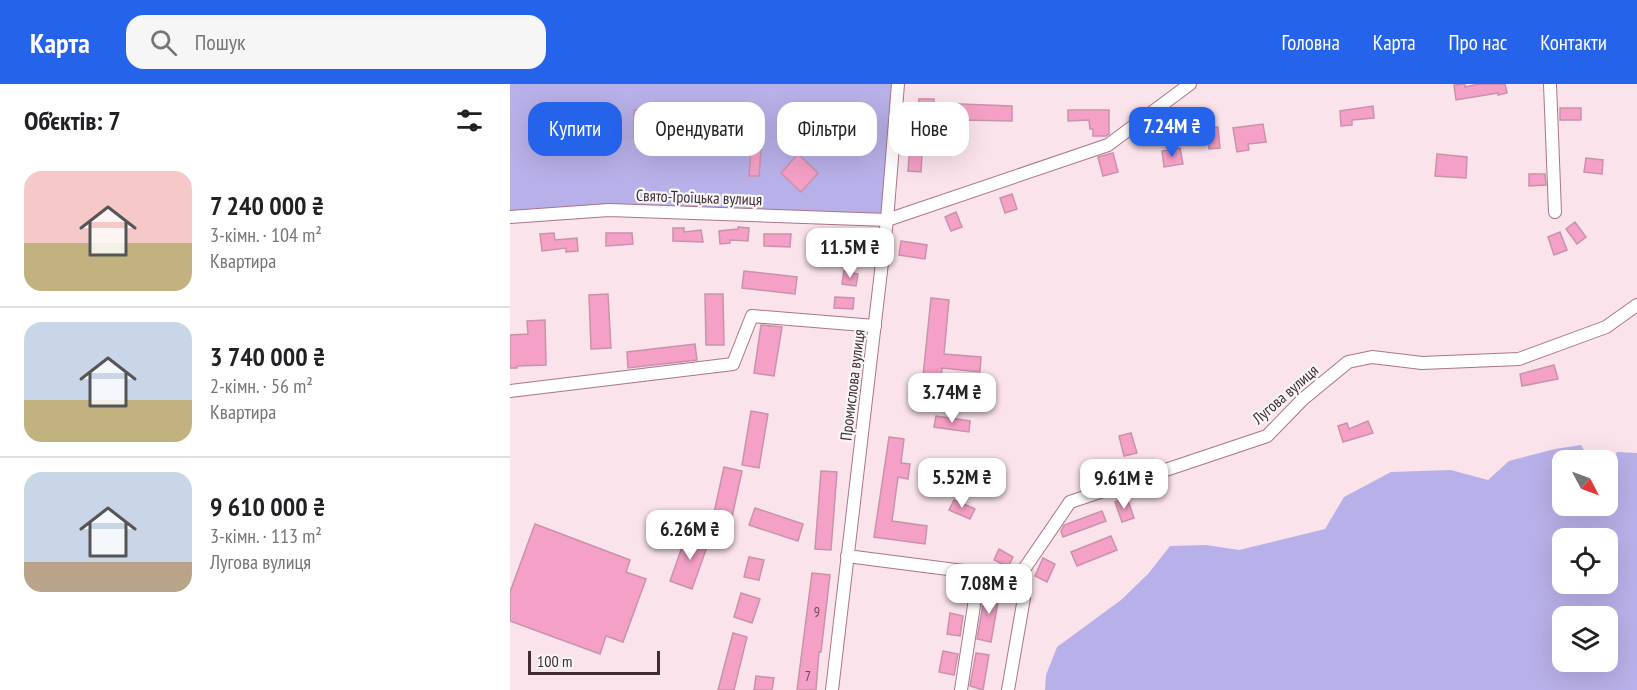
<!DOCTYPE html>
<html lang="uk">
<meta charset="utf-8">
<style>
:root{--surface:#fff;--page:#f6f6f6;--text:#202124;--muted:#757577;--line:#e0e0e0;--accent:#2563eb}
body{margin:0;font-family:"PT Sans Narrow",sans-serif;background:var(--page);color:var(--text);height:100vh;display:flex;flex-direction:column;font-size:22px;white-space:nowrap}
*{box-sizing:border-box;margin:0}
p{font-size:20px;color:var(--muted)}
.icon{flex:none;width:33px;height:33px;fill:none;stroke:currentColor;stroke-width:2;stroke-linecap:round;stroke-linejoin:round}
.map{position:relative;flex:1;overflow:hidden}
.drawer{display:flex;flex-direction:column;background:var(--surface);width:510px}
.drawer>*{flex:none}
.banner{position:absolute;left:18px;top:18px;width:570px;height:54px;display:flex;gap:12px}
.needle{width:39px;rotate:131deg}
.tools{position:absolute;left:1042px;top:366px;display:grid;gap:12px}
.tools a{display:grid;place-items:center;width:66px;height:66px;border-radius:12px;background:var(--surface);box-shadow:0 6px 24px #0002;font-size:30px}
.scale{position:absolute;left:18px;bottom:15px;width:132px;box-sizing:border-box;padding-left:6px;border:3px solid #412a34;border-top:0;font-size:16px;line-height:21px;white-space:nowrap;color:#412a34;-webkit-text-stroke:4px #f7f7f7;paint-order:stroke}
.price{position:absolute;translate:-50% -51px;padding:0 14px;border-radius:12px;background:#fff;color:#222;font-size:20px;line-height:39px;filter:drop-shadow(0 2px 3px #0008)}
.price::after{content:'';position:absolute;left:50%;top:36px;width:18px;height:14px;margin-left:-9px;background:inherit;clip-path:polygon(0 0,100% 0,50% 100%)}
.price.current{background:var(--accent);color:#fff}
ul{padding:0;list-style:none}
li{display:flex;align-items:center;gap:18px;height:150px;padding:0 24px}
li+li{border-top:2px solid var(--line)}
li span{display:grid;place-items:center;flex:none;width:168px;height:120px;border-radius:18px;color:#555}
li>.icon{margin-inline-start:auto}
span .icon{width:72px;height:72px;fill:#fffc;stroke-width:1}
li b{font-size:26px}
h2{display:flex;justify-content:space-between;align-items:center;height:72px;padding:0 24px;font-size:26px}
.tag{padding:0 21px;border-radius:18px;background:var(--surface);box-shadow:0 6px 24px #0002;font-size:21px;line-height:54px}
.tag.current{background:var(--accent);color:#fff}
header{display:flex;align-items:center;gap:36px;box-sizing:border-box;height:84px;padding:0 30px;background:var(--accent);color:#fff}
header strong{font-size:28px}
nav{display:flex;gap:33px;margin-inline-start:auto;font-size:21px}
.search{width:420px;height:54px;background:var(--page);display:flex;align-items:center;gap:15px;box-sizing:border-box;padding:0 21px;border-radius:18px;color:var(--muted);font-size:22px}
main{display:flex;flex:1;min-height:0}
.map>svg:first-child{display:block}
.green{fill:#b8b0e8;fill-rule:evenodd}
.building{fill:#f5a0c6;stroke:#c992aa;stroke-width:1.5}
.lines{fill:none;stroke-linecap:round;stroke-linejoin:round}
.minor-casing{stroke:#a9748b;stroke-width:14}
.minor{stroke:#fff;stroke-width:12}
.labels{text-anchor:middle;stroke-width:4.5;stroke-linejoin:round;paint-order:stroke}
.number-label{font-size:14px;fill:#6e4858}
.street-label{font-size:16px;fill:#412a34;stroke:#f7f7f7}
</style>
<header>
<strong>Карта</strong>
<div class="search"><svg class="icon" aria-label="search" viewBox="0 0 24 24"><circle cx="10" cy="10" r="6"/><path d="M15 15l6 6"/></svg>Пошук</div>
<nav><a>Головна</a><a>Карта</a><a>Про нас</a><a>Контакти</a></nav>
</header>
<main>
<section class="drawer">
<h2>Об’єктів: 7<svg class="icon" aria-label="filters" viewBox="0 0 24 24"><path d="M4 7h16M4 17h16"/><circle cx="9" cy="7" r="2"/><circle cx="15" cy="17" r="2"/></svg></h2>
<ul>
<li><span style="background:linear-gradient(#f6c9c9 60%,#c2b280 0)"><svg class="icon" aria-label="home" viewBox="0 0 24 24"><path d="M3 11l9-7 9 7M6 9v11h12V9"/></svg></span><div><b>7 240 000 ₴</b><p>3-кімн. · 104 m²</p><p>Квартира</p></div></li>
<li><span style="background:linear-gradient(#c9d6e8 65%,#c2b280 0)"><svg class="icon" aria-label="home" viewBox="0 0 24 24"><path d="M3 11l9-7 9 7M6 9v11h12V9"/></svg></span><div><b>3 740 000 ₴</b><p>2-кімн. · 56 m²</p><p>Квартира</p></div></li>
<li><span style="background:linear-gradient(#c9d6e8 75%,#b9a48a 0)"><svg class="icon" aria-label="home" viewBox="0 0 24 24"><path d="M3 11l9-7 9 7M6 9v11h12V9"/></svg></span><div><b>9 610 000 ₴</b><p>3-кімн. · 113 m²</p><p>Лугова вулиця</p></div></li>
</ul>
</section>
<div class="map">
<svg width="1127" height="606" viewBox="0 0 1127 606">
<rect width="100%" height="100%" fill="#fbe3ec"/>
<g class="green">
<path d="M0,0H388L377,136L99,126L0,133Z"/>
<path d="M1071,361L1080,376H1053V422H1095L1097,423L1103,401L1099,384L1107,368L1127,369V606H535L536,591L547,563L611,516L638,490L660,462L696,461L729,466L815,445L834,413L881,388L941,386L978,396L999,377L1045,365ZM1053,454H1098V500H1053ZM1053,532H1098V578H1053Z"/>
</g>
<g class="building">
<path d="M955,0V3L969,0H995L997,9L988,11V9L946,16L944,1Z"/>
<path d="M409,15H424V19L502,22V37L450,36L451,60H433L435,32H408Z"/>
<path d="M863,22L864,34L842,36V41L831,42L830,27Z"/>
<rect x="1050" y="24" width="21" height="12"/>
<path d="M124,26L177,27L176,52H124Z"/>
<path d="M558,26H599V50L596,52H583V45H580L579,36L558,37Z"/>
<path d="M402,34H414L411,88L398,87Z"/>
<path d="M753,40L756,58L738,60L739,66L727,68L723,44Z"/>
<path d="M708,43L710,64L699,65L697,44Z"/>
<path d="M241,64L251,65L249,92H239Z"/>
<path d="M670,64L673,80L654,83L652,67Z"/>
<path d="M603,69L608,88L593,92L588,73Z"/>
<path d="M288,70L308,89L291,108L271,89Z"/>
<path d="M927,70L957,73L956,94L925,92Z"/>
<path d="M1076,74L1093,76L1092,90L1074,88Z"/>
<path d="M1019,90H1035L1036,101L1019,102Z"/>
<path d="M502,110L507,125L495,129L490,114Z"/>
<path d="M446,128L452,143L441,147L435,133Z"/>
<path d="M1065,138L1076,153L1067,160L1056,145Z"/>
<path d="M228,143L239,144L238,157L220,156V159L210,160L209,147L228,145Z"/>
<path d="M163,144H174V148L191,146L193,158L163,157Z"/>
<path d="M1050,148L1057,166L1044,171L1038,153Z"/>
<path d="M44,149L45,156L67,154L68,167L56,168V164L32,167L30,150Z"/>
<path d="M96,149H122L123,160L96,162Z"/>
<path d="M254,150H281L280,163L254,162Z"/>
<path d="M391,157L417,161L415,175L389,171Z"/>
<path d="M234,187L287,193L285,210L232,204Z"/>
<path d="M334,187L348,190L346,202L332,200Z"/>
<path d="M98,210L101,264L81,265L79,211Z"/>
<path d="M195,210H213L214,261H196Z"/>
<path d="M325,213L344,214L343,225L324,224Z"/>
<path d="M421,214L439,216L434,270L471,273L470,288L432,284L430,304L412,302Z"/>
<path d="M35,236L36,281L7,282V284H0V251L18,250L17,237Z"/>
<path d="M251,241L272,243L264,292L244,289Z"/>
<path d="M185,260L187,276L118,284L117,268Z"/>
<path d="M1044,281L1048,295L1012,302L1010,290Z"/>
<path d="M241,327L258,330L249,384L232,381Z"/>
<path d="M426,332L460,337L459,348L424,343Z"/>
<path d="M858,337L863,349L833,358L828,342L837,339L839,345Z"/>
<path d="M621,349L627,369L614,372L609,352Z"/>
<path d="M379,353L394,355L391,379L400,380L398,395L388,393L382,437L417,442L415,460L364,453Z"/>
<path d="M214,383L232,387L220,442L202,438Z"/>
<path d="M311,387L327,388L321,466L305,465Z"/>
<path d="M617,414L624,434L612,438L605,418Z"/>
<path d="M444,416L465,425L460,435L439,426Z"/>
<path d="M245,424L293,440L288,457L239,441Z"/>
<path d="M592,427L596,437L553,453L551,447L554,441Z"/>
<path d="M25,440L120,476L116,488L136,495L113,558L96,552L90,570L0,537V508Z"/>
<path d="M177,449L199,457L182,505L160,497Z"/>
<path d="M601,452L607,466L567,482L561,468Z"/>
<path d="M489,465L503,473L498,483L484,476Z"/>
<path d="M239,473L254,476L249,496L234,493Z"/>
<path d="M533,474L545,480L537,498L525,492Z"/>
<path d="M302,489L320,491L311,568H309L306,606H287Z"/>
<path d="M446,494L459,496L456,515L443,513Z"/>
<path d="M478,503L490,506L481,558L467,555L473,521H475Z"/>
<path d="M231,509L250,515L242,539L224,533Z"/>
<path d="M440,529L453,532L450,552L437,550Z"/>
<path d="M223,549L237,553L224,606H208Z"/>
<path d="M433,567L448,570L444,591L429,588Z"/>
<path d="M466,569L479,571L473,606L460,602Z"/>
<path d="M246,592L264,594L262,606H244Z"/>
</g>
<g class="lines">
<g class="minor-casing">
<g id="minor">
<path d="M1040,0L1045,128"/>
<path d="M0,133L99,126L377,136L598,61L680,0"/>
<path d="M0,307L223,280L242,232L365,242"/>
<path d="M337,472L469,489L506,497L560,418L757,352L793,315L838,278L862,273L912,279L1009,275L1096,243L1127,221"/>
<path d="M322,606L377,136L388,0"/>
<path d="M451,606L469,489"/>
<path d="M498,606L514,514L506,497"/>
</g>
</g>
<use href="#minor" class="minor"/>
</g>
<g class="labels">
<g class="number-label">
<text x="307" y="533">9</text>
<text x="298" y="597">7</text>
</g>
<g class="street-label">
<text transform="translate(189 113) rotate(2)" y="6">Свято-Троїцька вулиця</text>
<text transform="translate(342 301) rotate(-83)" y="6">Промислова вулиця</text>
<text transform="translate(775 310) rotate(-41)" y="6">Лугова вулиця</text>
</g>
</g>
</svg>
<div class="tools">
<a><svg class="needle" viewBox="-14 -14 28 28"><path d="M0-13l5 13h-10z" fill="#e53935"/><path d="M0 13l5-13h-10z" fill="#757577"/></svg></a>
<a><svg class="icon" aria-label="locate" viewBox="0 0 24 24"><circle cx="12" cy="12" r="6"/><path d="M12 2v4M12 18v4M2 12h4M18 12h4"/></svg></a>
<a><svg class="icon" aria-label="layers" viewBox="0 0 24 24"><path d="M12 4l9 5-9 5-9-5zM3 14l9 5 9-5"/></svg></a>
</div>
<div class="scale">100 m</div>
<b class="price current" style="left:662px;top:74px">7.24M ₴</b>
<b class="price" style="left:340px;top:195px">11.5M ₴</b>
<b class="price" style="left:442px;top:340px">3.74M ₴</b>
<b class="price" style="left:452px;top:425px">5.52M ₴</b>
<b class="price" style="left:614px;top:426px">9.61M ₴</b>
<b class="price" style="left:180px;top:477px">6.26M ₴</b>
<b class="price" style="left:479px;top:531px">7.08M ₴</b>
<div class="banner">
<a class="tag current">Купити</a>
<a class="tag">Орендувати</a>
<a class="tag">Фільтри</a>
<a class="tag">Нове</a>
</div>
</div>
</main>
